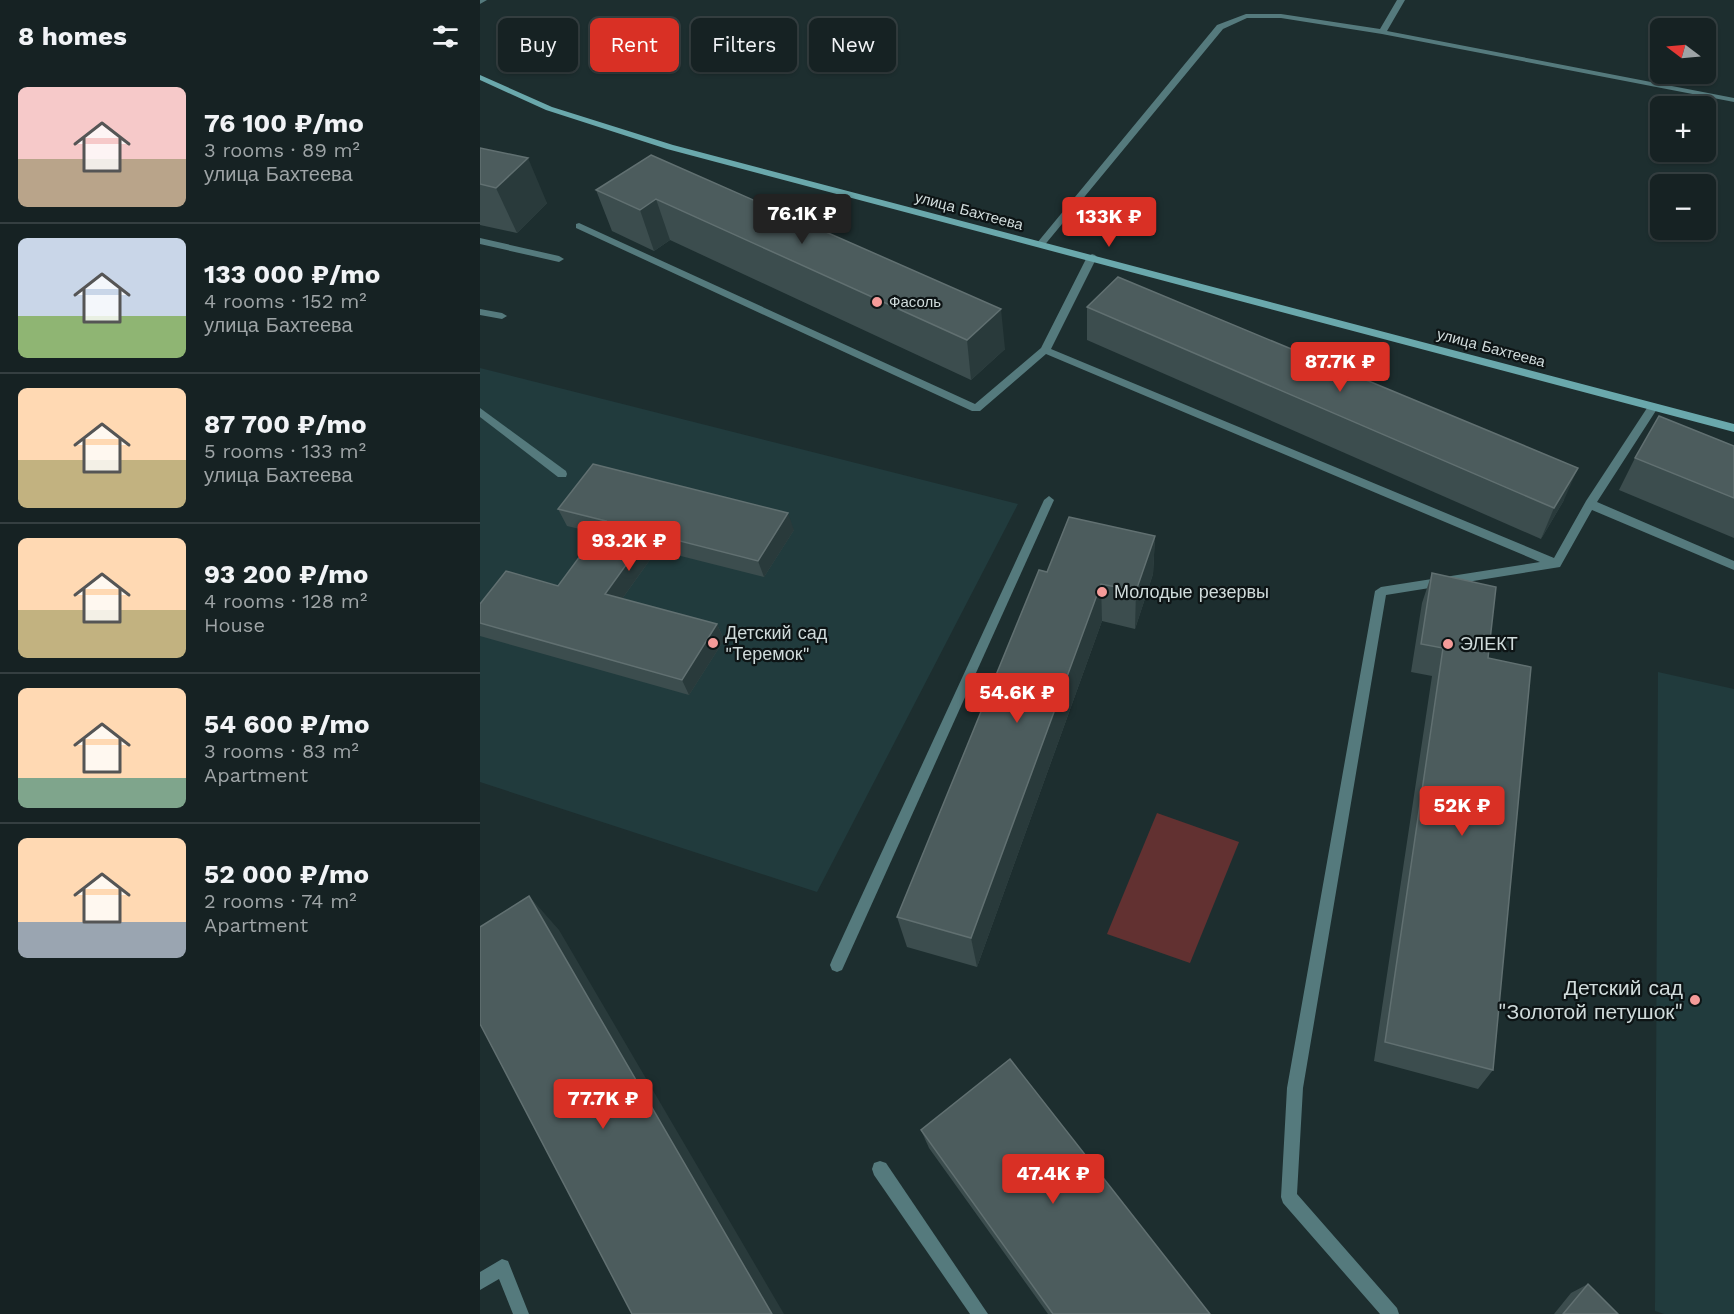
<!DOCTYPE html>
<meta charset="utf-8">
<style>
:root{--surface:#162223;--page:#1f2a2b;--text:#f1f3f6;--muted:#9ea4a6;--line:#353f41;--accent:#d93025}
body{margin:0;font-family:"Work Sans",sans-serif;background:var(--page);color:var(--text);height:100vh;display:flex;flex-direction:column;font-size:22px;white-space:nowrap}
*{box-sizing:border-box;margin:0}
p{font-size:20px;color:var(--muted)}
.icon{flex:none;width:33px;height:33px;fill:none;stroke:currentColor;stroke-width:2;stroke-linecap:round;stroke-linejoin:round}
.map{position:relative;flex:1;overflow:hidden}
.panel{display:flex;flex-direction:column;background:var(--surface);width:480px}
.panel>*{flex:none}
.top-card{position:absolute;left:18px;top:18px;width:570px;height:54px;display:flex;gap:12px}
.needle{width:39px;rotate:286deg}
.buttons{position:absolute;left:1170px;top:18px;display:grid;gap:12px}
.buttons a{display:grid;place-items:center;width:66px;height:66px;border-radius:9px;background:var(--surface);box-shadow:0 2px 4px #0004,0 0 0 2px var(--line);font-size:30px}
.price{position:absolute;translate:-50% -51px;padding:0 14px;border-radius:6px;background:var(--accent);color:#fff;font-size:20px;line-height:39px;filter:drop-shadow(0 2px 3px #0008)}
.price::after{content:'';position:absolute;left:50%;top:36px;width:18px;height:14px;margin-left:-9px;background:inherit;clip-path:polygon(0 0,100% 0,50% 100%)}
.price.active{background:#222;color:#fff}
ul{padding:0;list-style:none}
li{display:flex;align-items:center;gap:18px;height:150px;padding:0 18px}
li+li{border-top:2px solid var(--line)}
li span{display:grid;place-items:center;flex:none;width:168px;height:120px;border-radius:9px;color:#555}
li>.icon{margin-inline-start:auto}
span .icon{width:72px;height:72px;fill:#fffc;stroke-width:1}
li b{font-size:26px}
h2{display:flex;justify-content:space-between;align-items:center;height:72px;padding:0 18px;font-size:26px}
.chip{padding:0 21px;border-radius:9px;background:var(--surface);box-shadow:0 2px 4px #0004,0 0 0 2px var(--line);font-size:21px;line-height:54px}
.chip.active{background:var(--accent);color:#fff}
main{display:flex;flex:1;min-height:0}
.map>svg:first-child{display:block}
.built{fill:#213b3d}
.green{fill:#623131}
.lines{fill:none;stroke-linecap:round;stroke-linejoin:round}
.lane{fill:#557a7d;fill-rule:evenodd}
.street{fill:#557a7d;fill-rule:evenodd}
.secondary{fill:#6aa8ac;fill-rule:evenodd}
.wall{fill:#3c4d4e}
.shaded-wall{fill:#293a3b}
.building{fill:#4c5c5d;stroke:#617071;stroke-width:1.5}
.poi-dot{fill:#f59b99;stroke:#0d1415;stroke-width:2}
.labels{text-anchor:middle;stroke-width:4.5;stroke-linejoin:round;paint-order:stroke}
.far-street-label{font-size:15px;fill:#d0dbdb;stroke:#0d1415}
.far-poi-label{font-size:15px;fill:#d0dbdb;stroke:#0d1415;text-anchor:start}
.poi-label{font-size:18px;fill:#d0dbdb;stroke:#0d1415;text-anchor:start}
.near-poi-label{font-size:21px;fill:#d0dbdb;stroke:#0d1415;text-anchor:end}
</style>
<main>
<section class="panel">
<h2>8 homes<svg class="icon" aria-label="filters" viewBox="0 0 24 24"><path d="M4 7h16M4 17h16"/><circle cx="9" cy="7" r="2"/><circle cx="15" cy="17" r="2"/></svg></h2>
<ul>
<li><span style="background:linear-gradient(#f6c9c9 60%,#b9a48a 0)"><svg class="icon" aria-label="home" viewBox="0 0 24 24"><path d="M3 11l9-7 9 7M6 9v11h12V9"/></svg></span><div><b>76 100 ₽/mo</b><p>3 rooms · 89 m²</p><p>улица Бахтеева</p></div></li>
<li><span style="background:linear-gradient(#c9d6e8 65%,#8fb573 0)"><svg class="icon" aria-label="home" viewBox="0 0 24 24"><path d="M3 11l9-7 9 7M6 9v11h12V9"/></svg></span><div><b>133 000 ₽/mo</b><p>4 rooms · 152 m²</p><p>улица Бахтеева</p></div></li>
<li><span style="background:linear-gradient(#ffd9b3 60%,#c2b280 0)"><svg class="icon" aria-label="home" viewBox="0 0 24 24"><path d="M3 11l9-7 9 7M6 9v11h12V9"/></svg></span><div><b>87 700 ₽/mo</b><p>5 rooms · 133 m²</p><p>улица Бахтеева</p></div></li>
<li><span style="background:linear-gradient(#ffd9b3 60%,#c2b280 0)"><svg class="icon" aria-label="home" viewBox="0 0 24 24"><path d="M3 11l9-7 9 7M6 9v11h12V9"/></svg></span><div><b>93 200 ₽/mo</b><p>4 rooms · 128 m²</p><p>House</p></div></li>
<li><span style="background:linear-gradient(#ffd9b3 75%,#7fa58c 0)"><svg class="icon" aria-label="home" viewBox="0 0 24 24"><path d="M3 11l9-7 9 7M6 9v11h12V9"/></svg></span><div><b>54 600 ₽/mo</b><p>3 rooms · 83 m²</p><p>Apartment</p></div></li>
<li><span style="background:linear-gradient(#ffd9b3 70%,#9aa5b1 0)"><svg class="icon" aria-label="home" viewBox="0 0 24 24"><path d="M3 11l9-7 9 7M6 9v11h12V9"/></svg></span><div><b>52 000 ₽/mo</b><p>2 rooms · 74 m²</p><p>Apartment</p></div></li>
</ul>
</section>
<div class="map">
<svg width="1254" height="1314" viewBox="0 0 1254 1314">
<rect width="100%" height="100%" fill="#1d2e2f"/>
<g class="built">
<path d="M0,368L538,504L337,892L0,782Z"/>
<path d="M1178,672L1254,689V1314H1184L1175,1311Z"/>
</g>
<path class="green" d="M677,813L759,842L710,963L627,934Z"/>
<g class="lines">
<g class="lane">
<path d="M99,223L495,404L561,348L607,257L612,254L615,255L617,257L571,349L1074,558L1106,501L1169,405H1177V409L1117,502L1254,561V570L1112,510L1080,567L906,595L823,1088L817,1194L917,1308L919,1314H900L803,1203L801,1197L807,1088L895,591L901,587L1060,562L566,354L500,411H492L96,228V224Z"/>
<path d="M0,238L79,256L84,259L79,262L0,244Z"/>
<path d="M0,309L22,313L27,316L22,319L0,315Z"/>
<path d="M0,408L86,471L87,474L86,477H78L0,417Z"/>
<path d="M569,496L574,500L362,970L357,972L352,970L350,965L352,960L564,500Z"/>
<path d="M400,1161L406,1163L508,1314H490L394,1175L392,1169L394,1163Z"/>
<path d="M22,1259L28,1261L49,1314H33L19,1279L0,1290V1272Z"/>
</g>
<g class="street">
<path d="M0,0H7L0,4Z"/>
<path d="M917,0H925L907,31L1254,98V102L902,34L801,18H767L743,29L563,247H557V243L737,25L766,14H801L900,29Z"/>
</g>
<path class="secondary" d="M0,75L72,107L193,145L1254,424V432L187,149L66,110L0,80Z"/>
</g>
<g class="wall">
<path d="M0,148L67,203L37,233L0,225Z"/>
<path d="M171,155L525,349L491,380L190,240L174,251L132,231L116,190Z"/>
<path d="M607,307L1084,500L1061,539L607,340Z"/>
<path d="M1254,446V538L1139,490L1155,458Z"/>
<path d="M78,509L314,530L284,577L177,550L142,599L237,624L244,640L209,695L0,636V604L78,586L117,533L87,526Z"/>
<path d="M675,536L673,574L655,629L622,621L497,967L427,947L417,917L567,572Z"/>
<path d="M952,573L1008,658L1013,1070L998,1089L894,1061L952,676L931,672L942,603Z"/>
<path d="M441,1130L730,1314H568L449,1148Z"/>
<path d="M1108,1284L1138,1314H1074L1091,1293Z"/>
</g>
<g class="shaded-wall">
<path d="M48,158L67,203L37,233L16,188Z"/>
<path d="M176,199L190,240L174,251L160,210Z"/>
<path d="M521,309L525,349L491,380L487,340Z"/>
<path d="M1098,468L1084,500L1061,539L1074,508Z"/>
<path d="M308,513L314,530L284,577L278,561Z"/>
<path d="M169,533L177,550L134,610L125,594Z"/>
<path d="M675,536L673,574L655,629L656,591Z"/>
<path d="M621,584L622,621L497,967L491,938Z"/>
<path d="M237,624L244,640L209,695L202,680Z"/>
<path d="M49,896L79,930L304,1314H292Z"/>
</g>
<g class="building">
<path d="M0,148L48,158L16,188L0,184Z"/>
<path d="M171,155L521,309L487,340L176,199L160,210L116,190Z"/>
<path d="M638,277L1098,468L1074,508L607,307Z"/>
<path d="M1179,416L1254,446V498L1155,458Z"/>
<path d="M113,464L308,513L278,561L169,533L125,594L237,624L202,680L0,623V604L26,571L78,586L126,521L78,509Z"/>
<path d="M589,517L675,536L656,591L621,584L491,938L417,917L559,570L567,572Z"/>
<path d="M952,573L1016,587L1008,658L1051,667L1013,1070L905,1042L963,648L941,644Z"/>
<path d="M49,896L292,1314H152L0,1024V927Z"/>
<path d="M530,1059L730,1314H573L441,1130Z"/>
<path d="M1108,1284L1138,1314H1083Z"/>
</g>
<g class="poi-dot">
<circle cx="397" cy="302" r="6"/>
<circle cx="622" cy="592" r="6"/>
<circle cx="233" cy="643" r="6"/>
<circle cx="968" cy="644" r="6"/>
<circle cx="1215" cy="1000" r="6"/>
</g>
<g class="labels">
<g class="far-street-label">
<text transform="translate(489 211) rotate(15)" y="5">улица Бахтеева</text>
<text transform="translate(1011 348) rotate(15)" y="5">улица Бахтеева</text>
</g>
<g class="far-poi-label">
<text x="409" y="307">Фасоль</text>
</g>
<g class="poi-label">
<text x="634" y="598">Молодые резервы</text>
<text x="245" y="639">Детский сад<tspan x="245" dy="21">"Теремок"</tspan></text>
<text x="980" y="650">ЭЛЕКТ</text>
</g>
<g class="near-poi-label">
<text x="1203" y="995">Детский сад<tspan x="1203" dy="24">"Золотой петушок"</tspan></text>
</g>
</g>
</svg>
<div class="buttons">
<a><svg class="needle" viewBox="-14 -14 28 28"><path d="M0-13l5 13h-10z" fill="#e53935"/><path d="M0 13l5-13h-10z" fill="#9ea4a6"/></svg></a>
<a>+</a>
<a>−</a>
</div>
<b class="price active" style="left:322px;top:245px">76.1K ₽</b>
<b class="price" style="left:629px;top:248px">133K ₽</b>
<b class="price" style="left:860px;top:393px">87.7K ₽</b>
<b class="price" style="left:149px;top:572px">93.2K ₽</b>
<b class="price" style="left:537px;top:724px">54.6K ₽</b>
<b class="price" style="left:982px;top:837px">52K ₽</b>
<b class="price" style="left:123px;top:1130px">77.7K ₽</b>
<b class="price" style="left:573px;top:1205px">47.4K ₽</b>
<div class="top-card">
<a class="chip">Buy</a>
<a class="chip active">Rent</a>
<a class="chip">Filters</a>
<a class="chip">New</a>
</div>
</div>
</main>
